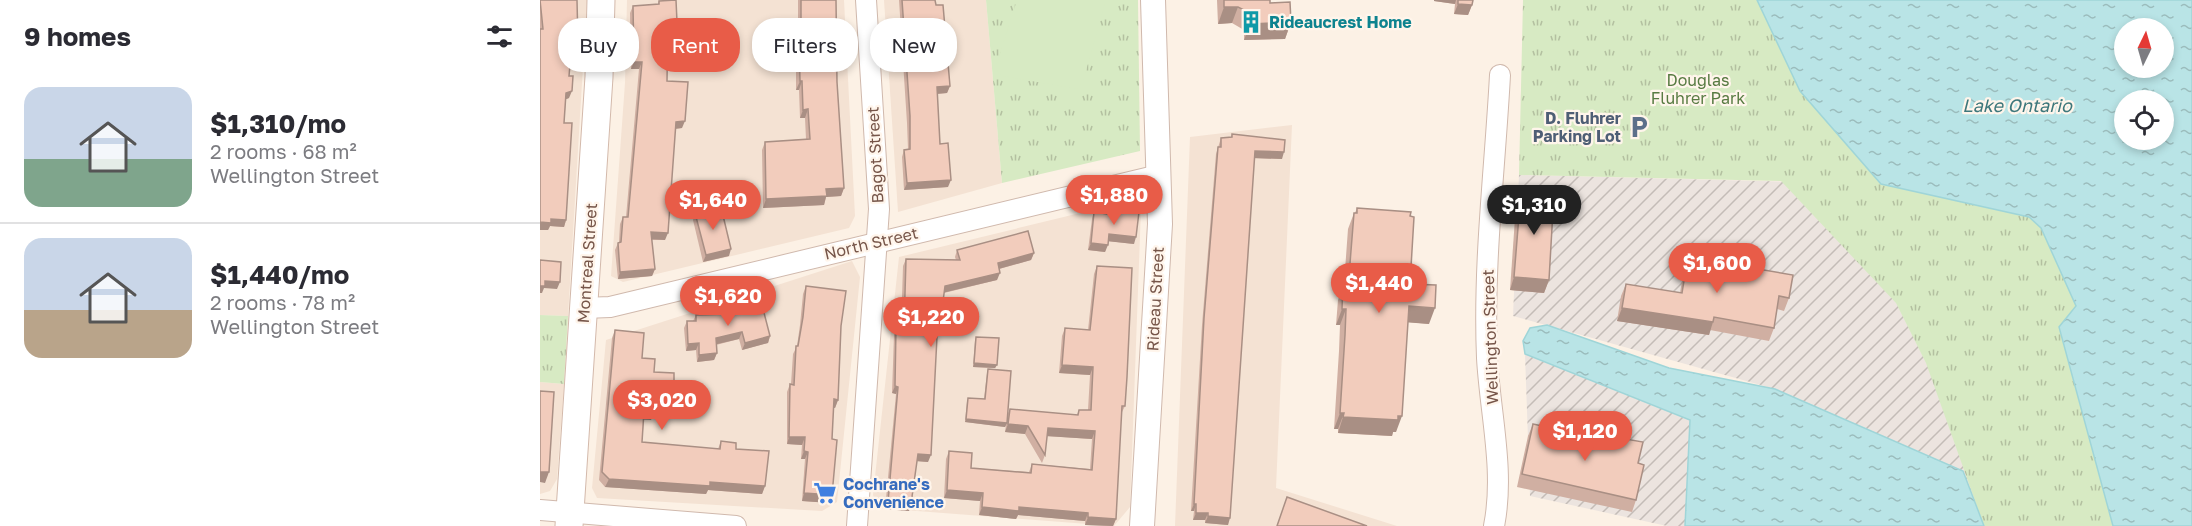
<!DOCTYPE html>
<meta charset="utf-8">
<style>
:root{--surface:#fff;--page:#f7f7f7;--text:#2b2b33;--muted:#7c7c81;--line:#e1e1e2;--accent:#e85c48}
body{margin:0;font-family:"Golos Text",sans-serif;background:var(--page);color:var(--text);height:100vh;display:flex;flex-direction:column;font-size:22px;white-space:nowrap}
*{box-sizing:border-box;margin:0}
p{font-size:20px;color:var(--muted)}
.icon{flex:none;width:33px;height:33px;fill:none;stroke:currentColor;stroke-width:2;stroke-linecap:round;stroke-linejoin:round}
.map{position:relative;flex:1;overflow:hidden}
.sheet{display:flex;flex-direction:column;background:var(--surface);width:540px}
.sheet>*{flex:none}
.guide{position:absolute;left:18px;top:18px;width:570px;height:54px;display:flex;gap:12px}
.needle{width:39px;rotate:5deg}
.fabs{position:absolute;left:1574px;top:18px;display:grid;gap:12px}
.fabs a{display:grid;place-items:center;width:60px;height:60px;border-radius:50%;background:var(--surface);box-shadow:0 3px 9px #0003;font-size:30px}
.price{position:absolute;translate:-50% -51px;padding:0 14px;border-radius:21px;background:var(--accent);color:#fff;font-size:20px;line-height:39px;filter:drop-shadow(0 2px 3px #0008)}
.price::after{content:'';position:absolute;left:50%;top:36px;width:18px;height:14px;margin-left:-9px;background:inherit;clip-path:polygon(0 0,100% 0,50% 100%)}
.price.current{background:#222;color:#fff}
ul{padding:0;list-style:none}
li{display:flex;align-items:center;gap:18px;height:150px;padding:0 24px}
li+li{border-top:2px solid var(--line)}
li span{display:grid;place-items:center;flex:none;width:168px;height:120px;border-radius:18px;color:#555}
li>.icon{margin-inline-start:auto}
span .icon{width:72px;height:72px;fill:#fffc;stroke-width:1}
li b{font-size:26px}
h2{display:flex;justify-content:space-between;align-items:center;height:72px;padding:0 24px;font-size:26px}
.tag{padding:0 21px;border-radius:24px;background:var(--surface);box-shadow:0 3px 9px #0003;font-size:21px;line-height:54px}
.tag.current{background:var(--accent);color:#fff}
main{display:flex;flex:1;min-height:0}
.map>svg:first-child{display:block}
.residential{fill:#f4e2d3}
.industrial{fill:url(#industrial-furrows)}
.grass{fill:url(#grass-tufts)}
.pitch{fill:#d7eac3}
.water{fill:url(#water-ripples);stroke:#9fd5d8;stroke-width:1.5;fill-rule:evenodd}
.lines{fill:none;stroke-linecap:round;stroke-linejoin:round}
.minor-casing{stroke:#d0b9ad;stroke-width:22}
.tertiary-casing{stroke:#d0b9ad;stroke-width:26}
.secondary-casing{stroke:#d3b9ab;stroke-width:29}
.minor{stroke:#fff;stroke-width:20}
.tertiary{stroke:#fff;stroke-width:24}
.secondary{stroke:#fff;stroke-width:27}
.wall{fill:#d0afa2}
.shaded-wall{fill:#a98f84}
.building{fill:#f2ccbc;stroke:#a98f84;stroke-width:1.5}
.labels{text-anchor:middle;stroke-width:4.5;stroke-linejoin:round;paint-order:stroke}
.culture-label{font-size:16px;font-weight:bold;fill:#0d838f;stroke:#fff5eb;text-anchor:start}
.park-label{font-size:16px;fill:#587b42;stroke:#fff5eb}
.service-label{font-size:16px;font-weight:bold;fill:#4e5e75;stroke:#fff5eb;text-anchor:end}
.street-label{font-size:16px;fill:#765549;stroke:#fff5eb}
.shop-label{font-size:16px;font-weight:bold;fill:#366cbe;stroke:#fff5eb;text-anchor:start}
.water-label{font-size:18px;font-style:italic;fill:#3d777b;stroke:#fff5eb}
</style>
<main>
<section class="sheet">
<h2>9 homes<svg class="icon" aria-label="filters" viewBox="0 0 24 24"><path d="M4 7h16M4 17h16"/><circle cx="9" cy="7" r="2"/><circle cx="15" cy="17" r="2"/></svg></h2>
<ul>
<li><span style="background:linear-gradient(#c9d6e8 60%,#7fa58c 0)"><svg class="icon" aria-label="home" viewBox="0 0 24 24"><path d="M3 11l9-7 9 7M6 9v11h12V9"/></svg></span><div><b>$1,310/mo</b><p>2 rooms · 68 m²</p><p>Wellington Street</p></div></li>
<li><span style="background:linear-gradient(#c9d6e8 60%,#b9a48a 0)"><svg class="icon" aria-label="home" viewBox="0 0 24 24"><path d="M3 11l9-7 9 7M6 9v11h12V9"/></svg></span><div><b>$1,440/mo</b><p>2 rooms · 78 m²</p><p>Wellington Street</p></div></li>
</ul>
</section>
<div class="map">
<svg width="1652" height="526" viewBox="0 0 1652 526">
<defs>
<pattern id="industrial-furrows" width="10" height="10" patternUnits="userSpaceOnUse" patternTransform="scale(1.5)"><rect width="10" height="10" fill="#ece4df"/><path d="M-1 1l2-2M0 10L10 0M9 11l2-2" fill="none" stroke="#c4bcb7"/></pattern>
<pattern id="grass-tufts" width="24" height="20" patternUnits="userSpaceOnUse" patternTransform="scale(1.5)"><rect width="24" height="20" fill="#d7eac3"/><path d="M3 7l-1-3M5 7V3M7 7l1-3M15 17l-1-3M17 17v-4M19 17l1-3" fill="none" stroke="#b3c0a0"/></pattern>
<pattern id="water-ripples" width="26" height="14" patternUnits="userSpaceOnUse" patternTransform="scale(1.5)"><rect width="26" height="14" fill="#b9e4e6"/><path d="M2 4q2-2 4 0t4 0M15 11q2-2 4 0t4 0" fill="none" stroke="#9bbcbc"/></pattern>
</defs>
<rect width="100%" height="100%" fill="#fcf1e5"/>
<g class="residential">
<path d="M0,0H47L28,316L0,315Z"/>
<path d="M87,0H304L315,216L309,228L83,282L71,276L85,83Z"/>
<path d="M344,0H446L462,183L358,212Z"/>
<path d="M752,125L736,488L857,526H635L650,137Z"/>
<path d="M594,200L601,209L590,507L574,526L338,508L333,495L359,257Z"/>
<path d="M312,261L320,277L297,502L282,511L57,498L52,488L66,340Z"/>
<path d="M0,382L24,384L17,479L10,491L0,494Z"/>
</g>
<g class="industrial">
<path d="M979,175L1341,184L1489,217L1573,526H1444L1423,471L1235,389L973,316Z"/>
<path d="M985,354L1150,420L1145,526H1127L990,496Z"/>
</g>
<g class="grass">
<path d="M446,0H598L600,151L462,183Z"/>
<path d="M983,0H1217L1260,91L1341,184L1489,217L1501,228L1536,306L1519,327L1573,526H1444L1386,363L1356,303L1241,181L979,175Z"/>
<path d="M0,315L28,316L24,384L0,382Z"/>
</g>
<path class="pitch" d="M477,0H566L543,81L537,89L463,76L458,73L456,66Z"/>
<g class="water">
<path d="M1217,0H1652V526H1573L1519,327L1536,306L1501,228L1489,217L1341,184L1260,91ZM1584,28H1623V68H1584ZM1584,100H1623V140H1584Z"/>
<path d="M1007,325L1129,368L1235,389L1423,471L1444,526H1145L1150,420L985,354L983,341L990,328Z"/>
</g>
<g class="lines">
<g class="minor-casing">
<g id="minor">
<path d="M44,308L70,307L619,175"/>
<path d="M0,510L196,526"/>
<path d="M317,526L339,209L326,0"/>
<path d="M954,526C965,471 950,413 947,358C943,263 955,169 960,75"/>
</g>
</g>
<g class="tertiary-casing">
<path id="tertiary" d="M602,526L620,224L613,0"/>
</g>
<g class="secondary-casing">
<path id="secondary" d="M29,526L59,77L61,0"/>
</g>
<use href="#minor" class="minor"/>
<use href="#tertiary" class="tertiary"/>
<use href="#secondary" class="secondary"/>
</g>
<g class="wall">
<path d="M0,0L38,43L36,50H31L29,76V98L26,99L24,123L26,220L24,227L10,226L8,230H0Z"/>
<path d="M258,0H296L297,82L304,188L301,196L286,197L284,205L223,208L222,150L225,142L266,139L265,118H260L259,90H256V54H250V29L253,21H258Z"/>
<path d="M359,0H395L410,86L407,93L397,94L400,144L408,187L364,190L362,157L364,150L368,149L367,123Z"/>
<path d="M677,0H730V3L751,22L745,39L704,40V30L692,23L678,24Z"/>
<path d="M894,0H933L932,5L928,15L914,14L915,4L894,1Z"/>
<path d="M119,1L135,29H127V81L142,128L135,129L125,240H111L115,269L112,276L78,279L75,250L78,243L79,242L80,224L83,217H86L99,69H91L90,13L93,6L118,4Z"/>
<path d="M692,134L742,159L714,158L688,525L665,523V520H653L654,511H651L662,325L676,154L681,138L691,137Z"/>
<path d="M981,191L1009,280L1004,293L970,290L976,204Z"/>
<path d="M817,208L870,284L889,324L868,322L856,432H853L852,436L798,433V429H794L799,351L800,325H796L798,300L804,284L808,229L814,213H815Z"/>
<path d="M574,209L594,244L568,241L565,252L548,250L552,219L554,212L572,214Z"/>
<path d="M155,213L189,256L163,262L153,220Z"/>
<path d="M417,250L494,253L491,260L459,269L457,280L404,293L401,317L399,324H398L388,462L377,461L369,511L345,509L356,394L352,393L354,335L356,327L361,328L363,266L366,259L416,260L415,257Z"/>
<path d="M1148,257L1249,298L1244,311L1237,309L1234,328L1229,341L1170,330L1169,335L1077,321L1081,296L1086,284L1140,293L1144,269Z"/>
<path d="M557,266L585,406L581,414L576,519L573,526L545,525V521L478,515L476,519L439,515L440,501L404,498L406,459L409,451L431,468L489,472L492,464L550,469L552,439L507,436L505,455L502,463L485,434L465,432L466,425L465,427L425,422L427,401L428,398L444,399L447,373L448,369L467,415L470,409L537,415L539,410H548L550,375L519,373L522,336L525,328L548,330L554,274Z"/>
<path d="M266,286L301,326L298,400L295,408L293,407L292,439V495L290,503L262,501L265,459H261L262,445L247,444V392L250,384H251L253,354L257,346L260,325L263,294Z"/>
<path d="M189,309L230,336L228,343L202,350L199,339L176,345L177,353L174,360L157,362L156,350L146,351L144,328L147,321H153L156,315L187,314Z"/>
<path d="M75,330L102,358L114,372L131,399L115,398L114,412L111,420H104L102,442L178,449L181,441L196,449L225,486L222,494L168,490L166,494L65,487L59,480L72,338Z"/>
<path d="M436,337L457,365L455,368L433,367L435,340Z"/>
<path d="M993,424L1084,444L1086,439L1098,463L1096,500L1092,512L977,487L988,436Z"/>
</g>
<g class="shaded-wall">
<path d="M894,0H916L915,4L894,1Z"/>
<path d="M918,4L932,5L928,15L914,14Z"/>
<path d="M684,7H698L692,23L678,24Z"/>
<path d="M128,22H137L135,29H125Z"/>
<path d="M751,22L745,39L704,40L710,24Z"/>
<path d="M32,43H38L36,50H29Z"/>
<path d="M253,45H259L256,54H250Z"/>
<path d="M94,62H102L99,69H91Z"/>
<path d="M260,81H262L259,90H256Z"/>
<path d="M410,86L407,93L395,94L397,87Z"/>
<path d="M32,91L29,98L24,100L26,93Z"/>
<path d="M268,109L265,118H260L263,110Z"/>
<path d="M145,121L142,128L133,129L136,122Z"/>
<path d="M715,151L744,152L742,159L712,158Z"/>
<path d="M411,180L408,187L364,190L367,183Z"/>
<path d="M304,188L301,196L286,197L284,205L223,208L226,199L286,189Z"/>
<path d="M11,219L26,220L24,227L10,226L8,230H0V222Z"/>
<path d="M111,232L128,233L125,240L108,239Z"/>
<path d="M569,234L596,237L594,244L566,241Z"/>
<path d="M551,243L568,245L565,252L548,250Z"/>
<path d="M191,249L189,256L163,262L166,255Z"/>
<path d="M494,253L491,260L455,270L458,263Z"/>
<path d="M115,269L112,276L78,279L80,272Z"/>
<path d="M460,273L457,280L402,293L405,286Z"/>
<path d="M974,277L1009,280L1004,293L970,290Z"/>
<path d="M5,281L20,282L17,289L4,288L2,293H0V286Z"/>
<path d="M869,306L895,308L889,324L863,322Z"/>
<path d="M1082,308L1173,322L1169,335L1077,321Z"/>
<path d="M802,309H806L800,325H796Z"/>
<path d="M202,332L199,339L173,345L176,338Z"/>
<path d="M230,336L228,343L202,350L205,343Z"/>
<path d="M159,343L156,350L146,351L148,344Z"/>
<path d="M177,353L174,360L157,362L159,355Z"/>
<path d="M434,363L457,365L455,368L433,367Z"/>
<path d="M522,365L553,367L550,375L519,373Z"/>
<path d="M355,386L358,387L356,394L352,393Z"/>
<path d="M116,389L134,391L131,399L113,398Z"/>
<path d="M294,399L298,400L295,408L291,407Z"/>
<path d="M104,411L114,412L111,420L101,419Z"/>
<path d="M800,413H804L798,429H794Z"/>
<path d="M862,416L856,432H853L852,436L798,433L803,417Z"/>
<path d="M426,419L467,423L465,427L425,422Z"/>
<path d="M468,424L488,426L485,434L465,432Z"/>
<path d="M508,428L555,431L552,439L505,436Z"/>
<path d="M249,437H265L262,445L247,444Z"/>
<path d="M264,451L268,452L265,459H261Z"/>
<path d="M378,454L391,455L388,462L375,461Z"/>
<path d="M0,472H9L5,483L0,482Z"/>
<path d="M69,479L170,482L225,486L222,494L168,490L166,494L65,487Z"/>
<path d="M407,490L443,493L440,501L404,498Z"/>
<path d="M264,493L292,495L290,503L262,501Z"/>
<path d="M348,502L371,504L369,511L345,509Z"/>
<path d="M654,504H656L654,511H651Z"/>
<path d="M442,507H479L548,513L545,521L478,515L476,519L439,515Z"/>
<path d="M656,513H668L665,520H653Z"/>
<path d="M668,516L690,518L688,525L665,523Z"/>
<path d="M548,517L576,519L573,526L545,525Z"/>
</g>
<g class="building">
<path d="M0,0H37L38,43H32L29,76H33L32,91L26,93L24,123H32L26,220L11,219V223L0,222V29H3Z"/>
<path d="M136,0L137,22H128L127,81L148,82L145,121L136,122L128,233L111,232L115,269L80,272L78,243L81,242L83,217H88L102,62H94L93,6L119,4V1Z"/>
<path d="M261,0H296L297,82L304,188L286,189L287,196L226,199L225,142L270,139L268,109L263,110L262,81H260L259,45H253V21H261Z"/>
<path d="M362,0H395L396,5H403L410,86L397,87L400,144L408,143L411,180L367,183L364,150L370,149V116Z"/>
<path d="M684,0H730V3L750,2L751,22L710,24V13L698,7H684Z"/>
<path d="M918,0H933L932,5L918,4Z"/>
<path d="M692,134L745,140L744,152L715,151L690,518L668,516V513H656V504H654L664,318L678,147H681V138L692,137Z"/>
<path d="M981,191L1014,193L1009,280L974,277Z"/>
<path d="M181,207L191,249L166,255L155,213Z"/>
<path d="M817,208L871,212L870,216L874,217L870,284L896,285L895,308L869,306L862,416H858V420L803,417L804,413H800L805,335L806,309H802L803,284H807L809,276L814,213H817Z"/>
<path d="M574,209L599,212L596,237L569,234L568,245L551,243L554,212L573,215Z"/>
<path d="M488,231L494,253L458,263L460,273L405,286L401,317H398L391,455L378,454L371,504L348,502L358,387L355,386L356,327L364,328L366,259L420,260L417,250Z"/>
<path d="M1148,257L1253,275L1249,298L1239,296L1234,328L1174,317L1173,322L1082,308L1086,284L1142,293Z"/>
<path d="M0,260L21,262L20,282L5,281V286H0Z"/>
<path d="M557,266L592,268L587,377L585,406H582L576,519L548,517V513L479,507V511L442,507L443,493L407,490L409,451L432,453L431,468L491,473L492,464L552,470L555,431L508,428L505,455L488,426L468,424L470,409L538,415L539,410H551L553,367L522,365L525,328L550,330Z"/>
<path d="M266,286L306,291L301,326L298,400L294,399L292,439L297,440L292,495L264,493L268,452L264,451L265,437H249L250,384L254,385L256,346H258L263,317Z"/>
<path d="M221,301L230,336L205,343L202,332L176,338L177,353L159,355V343L148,344L147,321H156V315L190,314L189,309Z"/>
<path d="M75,330L104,333L102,358L115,359L114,372L134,373V391L116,389L114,412L104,411L102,442L180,449L181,441L196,443V449L229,451L225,486L170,482V486L69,479L62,472Z"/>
<path d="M436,337L459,338L457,365L434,363Z"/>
<path d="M448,369L471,371L467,423L426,419L428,398L445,399Z"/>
<path d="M0,391L14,392L9,472H0Z"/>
<path d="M993,424L1085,444L1086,439L1103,442L1098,463L1104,465L1096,500L982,474Z"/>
<path d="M747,497L827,526H737Z"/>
</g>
<defs>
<g id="building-bare" transform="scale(1.8)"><path d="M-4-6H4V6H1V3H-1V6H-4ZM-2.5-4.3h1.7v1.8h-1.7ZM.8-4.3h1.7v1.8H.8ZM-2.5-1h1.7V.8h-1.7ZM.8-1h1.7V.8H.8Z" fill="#0f9aa8" stroke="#fff5eb" stroke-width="2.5" paint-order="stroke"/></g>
<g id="parking-bare" transform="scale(1.8)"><path d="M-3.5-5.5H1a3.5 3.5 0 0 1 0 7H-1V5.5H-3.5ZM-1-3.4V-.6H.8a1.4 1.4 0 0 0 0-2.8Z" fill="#5c6f8a" stroke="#fff5eb" stroke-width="2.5" paint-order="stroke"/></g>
<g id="supermarket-bare" transform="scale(1.8)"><path d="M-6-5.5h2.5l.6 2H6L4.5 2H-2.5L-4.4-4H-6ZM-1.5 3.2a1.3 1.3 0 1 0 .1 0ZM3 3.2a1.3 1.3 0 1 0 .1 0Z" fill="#3f7fe0" stroke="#fff5eb" stroke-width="2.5" paint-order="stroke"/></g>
</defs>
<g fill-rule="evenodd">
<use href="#building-bare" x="711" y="22"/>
<use href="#parking-bare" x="1099" y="127"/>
<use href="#supermarket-bare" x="285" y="493"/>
</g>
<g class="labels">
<g class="culture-label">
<text x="729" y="28">Rideaucrest Home</text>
</g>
<g class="park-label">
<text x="1158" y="86">Douglas<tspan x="1158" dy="18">Fluhrer Park</tspan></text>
</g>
<g class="service-label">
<text x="1081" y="124">D. Fluhrer<tspan x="1081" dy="18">Parking Lot</tspan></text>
</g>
<g class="street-label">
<text transform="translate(335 155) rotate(-93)" y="6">Bagot Street</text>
<text transform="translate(331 243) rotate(-13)" y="6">North Street</text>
<text transform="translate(47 263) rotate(-86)" y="6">Montreal Street</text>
<text transform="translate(615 299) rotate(-87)" y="6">Rideau Street</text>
<text transform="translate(950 337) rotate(-92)" y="6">Wellington Street</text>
</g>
<g class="shop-label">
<text x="303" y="490">Cochrane's<tspan x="303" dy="18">Convenience</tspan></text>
</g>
<g class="water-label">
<text x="1477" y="112">Lake Ontario</text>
</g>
</g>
</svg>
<div class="fabs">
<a><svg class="needle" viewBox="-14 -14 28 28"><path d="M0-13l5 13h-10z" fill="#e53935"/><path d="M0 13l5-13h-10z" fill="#7c7c81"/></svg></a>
<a><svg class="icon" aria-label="locate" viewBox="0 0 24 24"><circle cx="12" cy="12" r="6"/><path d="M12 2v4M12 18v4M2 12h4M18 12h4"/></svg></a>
</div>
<b class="price" style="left:574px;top:226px">$1,880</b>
<b class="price" style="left:173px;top:231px">$1,640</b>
<b class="price current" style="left:994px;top:236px">$1,310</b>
<b class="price" style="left:1177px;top:294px">$1,600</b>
<b class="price" style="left:839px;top:314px">$1,440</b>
<b class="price" style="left:188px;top:327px">$1,620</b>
<b class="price" style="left:391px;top:348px">$1,220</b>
<b class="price" style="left:122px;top:431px">$3,020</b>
<b class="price" style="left:1045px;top:462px">$1,120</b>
<div class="guide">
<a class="tag">Buy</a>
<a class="tag current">Rent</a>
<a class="tag">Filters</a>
<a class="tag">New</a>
</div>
</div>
</main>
